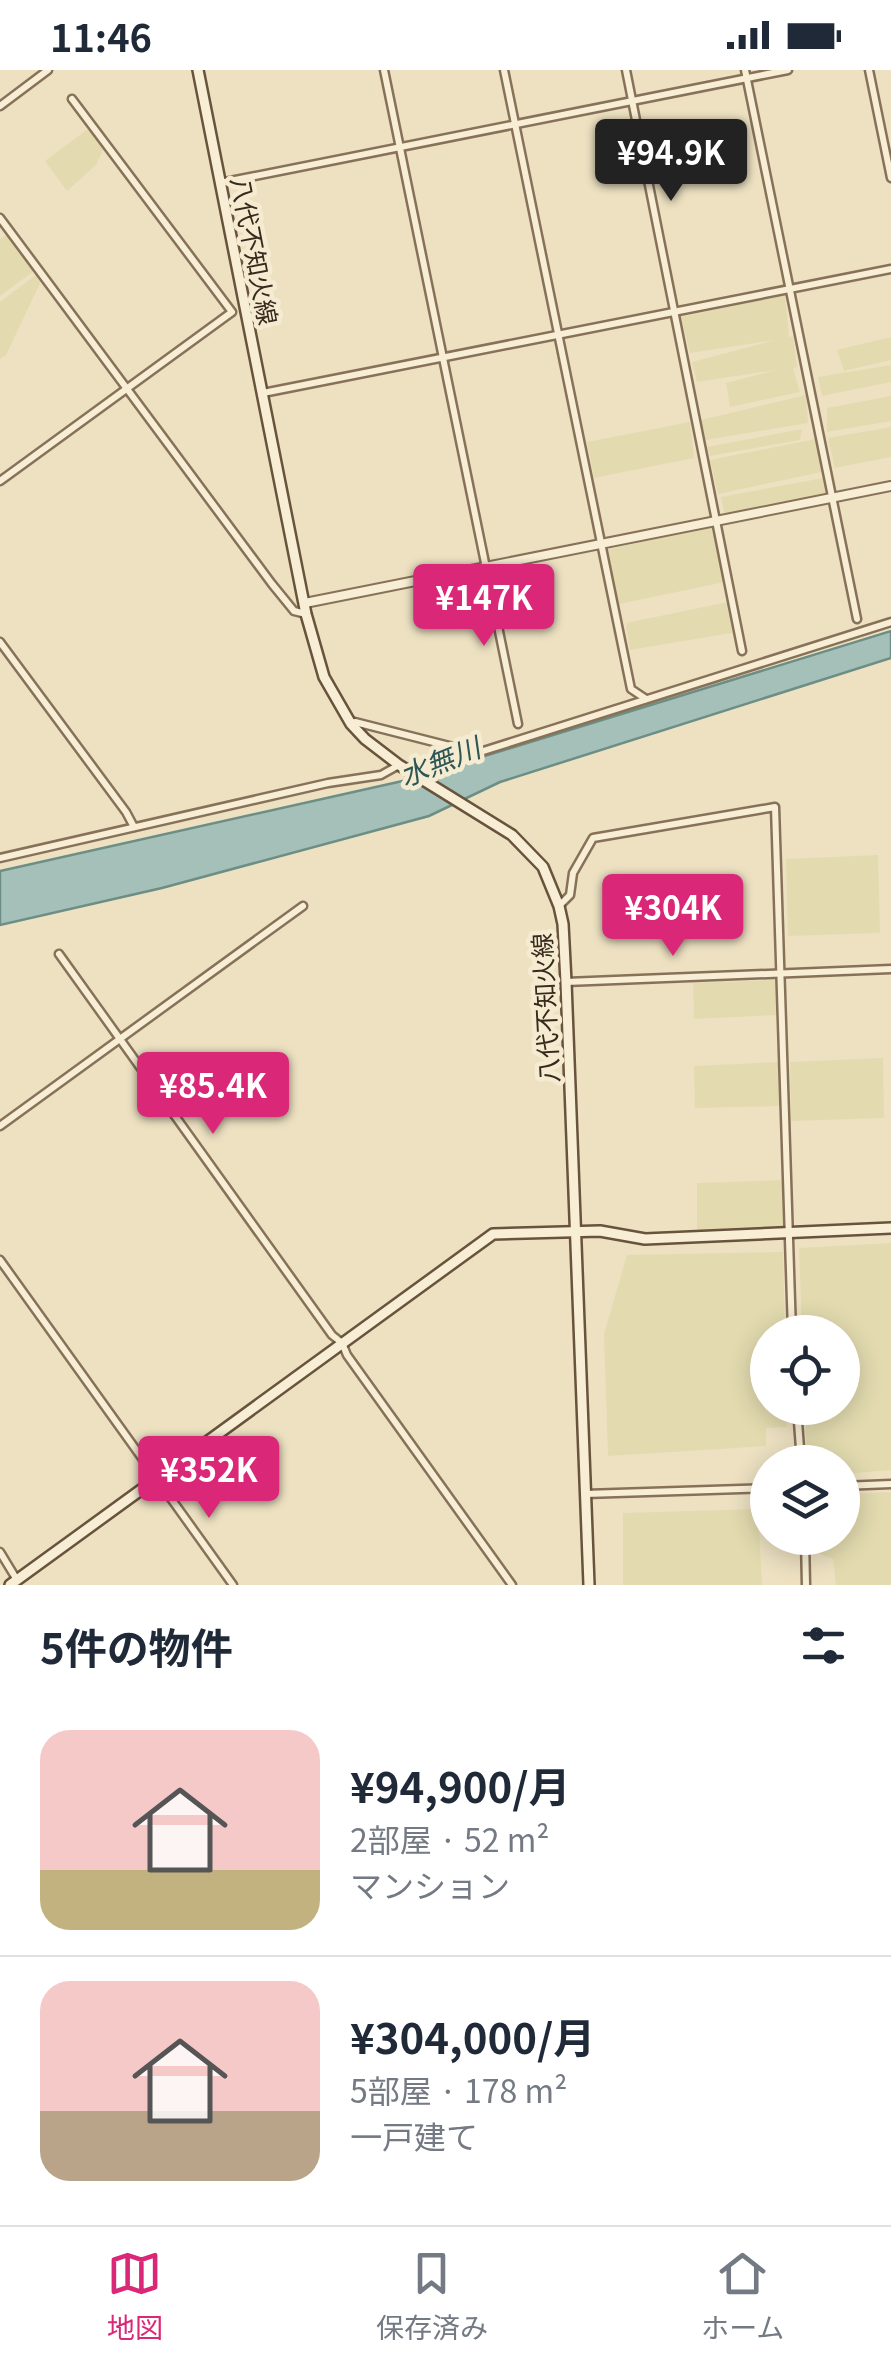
<!DOCTYPE html>
<html lang="ja">
<meta charset="utf-8">
<style>
:root{--surface:#fff;--page:#f2f2f3;--text:#1f2937;--muted:#747a83;--line:#e0e1e3;--accent:#db2777}
body{margin:0;font-family:Georgia,"Noto Sans JP",serif;background:var(--page);color:var(--text);height:100vh;display:flex;flex-direction:column;font-size:38px;white-space:nowrap}
*{box-sizing:border-box;margin:0}
p{font-size:32px;color:var(--muted)}
.icon{flex:none;width:55px;height:55px;fill:none;stroke:currentColor;stroke-width:2;stroke-linecap:round;stroke-linejoin:round}
.map{position:relative;height:1515px;overflow:hidden}
.details{display:flex;flex-direction:column;background:var(--surface);flex:1}
.details>*{flex:none}
.tools{position:absolute;left:750px;top:1245px;display:grid;gap:20px}
.tools a{display:grid;place-items:center;width:110px;height:110px;border-radius:50%;background:var(--surface);box-shadow:0 5px 25px #0003;font-size:50px}
.price{position:absolute;translate:-50% -85px;padding:0 22px;border-radius:10px;background:var(--accent);color:#fff;font-size:32px;line-height:65px;filter:drop-shadow(0 2px 5px #0008)}
.price::after{content:'';position:absolute;left:50%;top:60px;width:30px;height:22px;margin-left:-15px;background:inherit;clip-path:polygon(0 0,100% 0,50% 100%)}
.price.active{background:#222;color:#fff}
ul{padding:0;list-style:none}
li{display:flex;align-items:center;gap:30px;height:250px;padding:0 40px}
li+li{border-top:2px solid var(--line)}
li span{display:grid;place-items:center;flex:none;width:280px;height:200px;border-radius:30px;color:#555}
li>.icon{margin-inline-start:auto}
span .icon{width:120px;height:120px;fill:#fffc;stroke-width:1}
li b{font-size:42px}
h2{display:flex;justify-content:space-between;align-items:center;height:120px;padding:0 40px;font-size:42px}
.status{display:flex;justify-content:space-between;align-items:center;height:70px;padding:0 50px;background:var(--surface);direction:ltr}
.status svg{height:28px;fill:currentColor}
.tabs{display:flex;justify-content:space-around;align-items:center;height:140px;border-top:2px solid var(--line);background:var(--surface);font-size:28px;color:var(--muted)}
.tabs a{display:grid;justify-items:center;gap:5px}
.tabs .active{color:var(--accent)}
.map>svg:first-child{display:block}
.farmland{fill:#e3dbaf}
.water{fill:#a4c0b8;stroke:#6c8e85;stroke-width:2.5}
.lines{fill:none;stroke-linecap:round;stroke-linejoin:round}
.minor-casing{stroke:#877259;stroke-width:11}
.tertiary-casing{stroke:#877259;stroke-width:12}
.secondary-casing{stroke:#68533d;stroke-width:14}
.minor{stroke:#f8eed5;stroke-width:6}
.tertiary{stroke:#f8eed5;stroke-width:8}
.secondary{stroke:#f8eed5;stroke-width:9}
.labels{text-anchor:middle;stroke-width:9;stroke-linejoin:round;paint-order:stroke}
.street-label{font-size:25px;fill:#372a1d;stroke:#f5ebd1}
.water-label{font-size:28px;font-style:italic;fill:#2d5654;stroke:#f5ebd1}
</style>
<div class="status"><b>11:46</b><svg viewBox="0 0 49 12"><path d="M0 12V9h3v3zM5 12V6h3v6zM10 12V3h3v9zM15 12V0h3v12zM26 1h20v11H26zM47 4h2v5h-2z"/></svg></div>
<div class="map">
<svg width="891" height="1515" viewBox="0 0 891 1515">
<rect width="100%" height="100%" fill="#ede1c2"/>
<g class="farmland">
<path d="M88,59L105,76L96,95L67,121L45,91Z"/>
<path d="M11,162L34,201L0,226V169Z"/>
<path d="M36,205L41,211L6,285L0,289V232Z"/>
<path d="M785,225L789,267L793,266L797,297L793,298L800,322L730,337L726,313L776,300L697,312L692,292L775,270L690,283L681,247Z"/>
<path d="M891,267V290L844,301L837,280Z"/>
<path d="M891,295V312L822,326L818,307Z"/>
<path d="M806,325L808,353L706,370L701,350Z"/>
<path d="M891,326V351L827,362V338Z"/>
<path d="M690,352L694,388L594,408L587,372Z"/>
<path d="M891,357V387L835,398L828,368Z"/>
<path d="M802,359L800,370L710,386L707,377Z"/>
<path d="M816,369L822,402L718,424L710,390Z"/>
<path d="M823,408L827,426L725,447L721,427Z"/>
<path d="M713,456L725,512L619,534L606,480Z"/>
<path d="M728,532L732,563L630,580L626,553Z"/>
<path d="M878,785L880,863L788,866L786,789Z"/>
<path d="M777,910L778,945L694,949L693,913Z"/>
<path d="M883,988L884,1048L791,1051L790,992Z"/>
<path d="M780,992L781,1036L695,1038L694,996Z"/>
<path d="M785,1110L787,1158L697,1161V1113Z"/>
<path d="M891,1173V1400L843,1404L842,1392H807L805,1338H842V1262H802L799,1178Z"/>
<path d="M783,1182L785,1262H768V1338H787V1357L766,1358V1376L608,1386L604,1264L627,1185Z"/>
<path d="M891,1422V1515H836L833,1489L813,1481V1468H842L843,1424Z"/>
<path d="M758,1439L762,1515H623V1443Z"/>
</g>
<path class="water" d="M891,561V588L500,712L429,746L162,818L0,855V801L407,710Z"/>
<g class="lines">
<g class="minor-casing">
<g id="minor">
<path d="M384,0L518,654"/>
<path d="M504,0L631,619L646,629"/>
<path d="M626,0L742,581"/>
<path d="M745,0L857,549"/>
<path d="M869,0L891,108"/>
<path d="M0,36L48,0"/>
<path d="M220,113L788,0"/>
<path d="M0,148L272,514L294,541L306,544"/>
<path d="M263,323L891,199"/>
<path d="M0,411L232,242L72,29"/>
<path d="M0,572L126,742L134,757"/>
<path d="M351,654L355,652L477,683L891,552"/>
<path d="M0,788L328,713L381,705L399,695"/>
<path d="M559,836L570,825L573,803L593,768L775,737L792,1262"/>
<path d="M59,884L332,1265L342,1273L347,1285L512,1515"/>
<path d="M566,912L891,899"/>
<path d="M0,1056L303,836"/>
<path d="M0,1190L233,1515"/>
<path d="M797,1338L801,1392"/>
<path d="M842,1416L891,1414"/>
<path d="M585,1424L768,1418"/>
<path d="M805,1468L806,1515"/>
<path d="M0,1482L17,1510"/>
</g>
</g>
<g class="tertiary-casing">
<path id="tertiary" d="M305,533L891,416"/>
</g>
<g class="secondary-casing">
<g id="secondary">
<path d="M198,0L306,544L324,607L351,654L365,669L399,695L512,765L543,797L559,836L563,854L566,912L589,1515"/>
<path d="M10,1515L493,1164L600,1161L645,1169L891,1158"/>
</g>
</g>
<use href="#minor" class="minor"/>
<use href="#tertiary" class="tertiary"/>
<use href="#secondary" class="secondary"/>
</g>
<g class="labels">
<g class="street-label">
<text transform="translate(254 181) rotate(79)" y="9">八代不知火線</text>
<text transform="translate(546 938) rotate(-93)" y="9">八代不知火線</text>
</g>
<g class="water-label">
<text transform="translate(440 692) rotate(-22)" y="10">水無川</text>
</g>
</g>
</svg>
<div class="tools">
<a><svg class="icon" aria-label="locate" viewBox="0 0 24 24"><circle cx="12" cy="12" r="6"/><path d="M12 2v4M12 18v4M2 12h4M18 12h4"/></svg></a>
<a><svg class="icon" aria-label="layers" viewBox="0 0 24 24"><path d="M12 4l9 5-9 5-9-5zM3 14l9 5 9-5"/></svg></a>
</div>
<b class="price active" style="left:671px;top:134px">¥94.9K</b>
<b class="price" style="left:484px;top:579px">¥147K</b>
<b class="price" style="left:673px;top:889px">¥304K</b>
<b class="price" style="left:213px;top:1067px">¥85.4K</b>
<b class="price" style="left:209px;top:1451px">¥352K</b>
</div>
<section class="details">
<h2>5件の物件<svg class="icon" aria-label="filters" viewBox="0 0 24 24"><path d="M4 7h16M4 17h16"/><circle cx="9" cy="7" r="2"/><circle cx="15" cy="17" r="2"/></svg></h2>
<ul>
<li><span style="background:linear-gradient(#f6c9c9 70%,#c2b280 0)"><svg class="icon" aria-label="home" viewBox="0 0 24 24"><path d="M3 11l9-7 9 7M6 9v11h12V9"/></svg></span><div><b>¥94,900/月</b><p>2部屋 · 52 m²</p><p>マンション</p></div></li>
<li><span style="background:linear-gradient(#f6c9c9 65%,#b9a48a 0)"><svg class="icon" aria-label="home" viewBox="0 0 24 24"><path d="M3 11l9-7 9 7M6 9v11h12V9"/></svg></span><div><b>¥304,000/月</b><p>5部屋 · 178 m²</p><p>一戸建て</p></div></li>
</ul>
</section>
<nav class="tabs">
<a class="active"><svg class="icon" aria-label="map" viewBox="0 0 24 24"><path d="M3 6l6-2 6 2 6-2v14l-6 2-6-2-6 2zM9 4v14M15 6v14"/></svg>地図</a>
<a><svg class="icon" aria-label="saved" viewBox="0 0 24 24"><path d="M7 4h10v16l-5-4-5 4z"/></svg>保存済み</a>
<a><svg class="icon" aria-label="home" viewBox="0 0 24 24"><path d="M3 11l9-7 9 7M6 9v11h12V9"/></svg>ホーム</a>
</nav>
